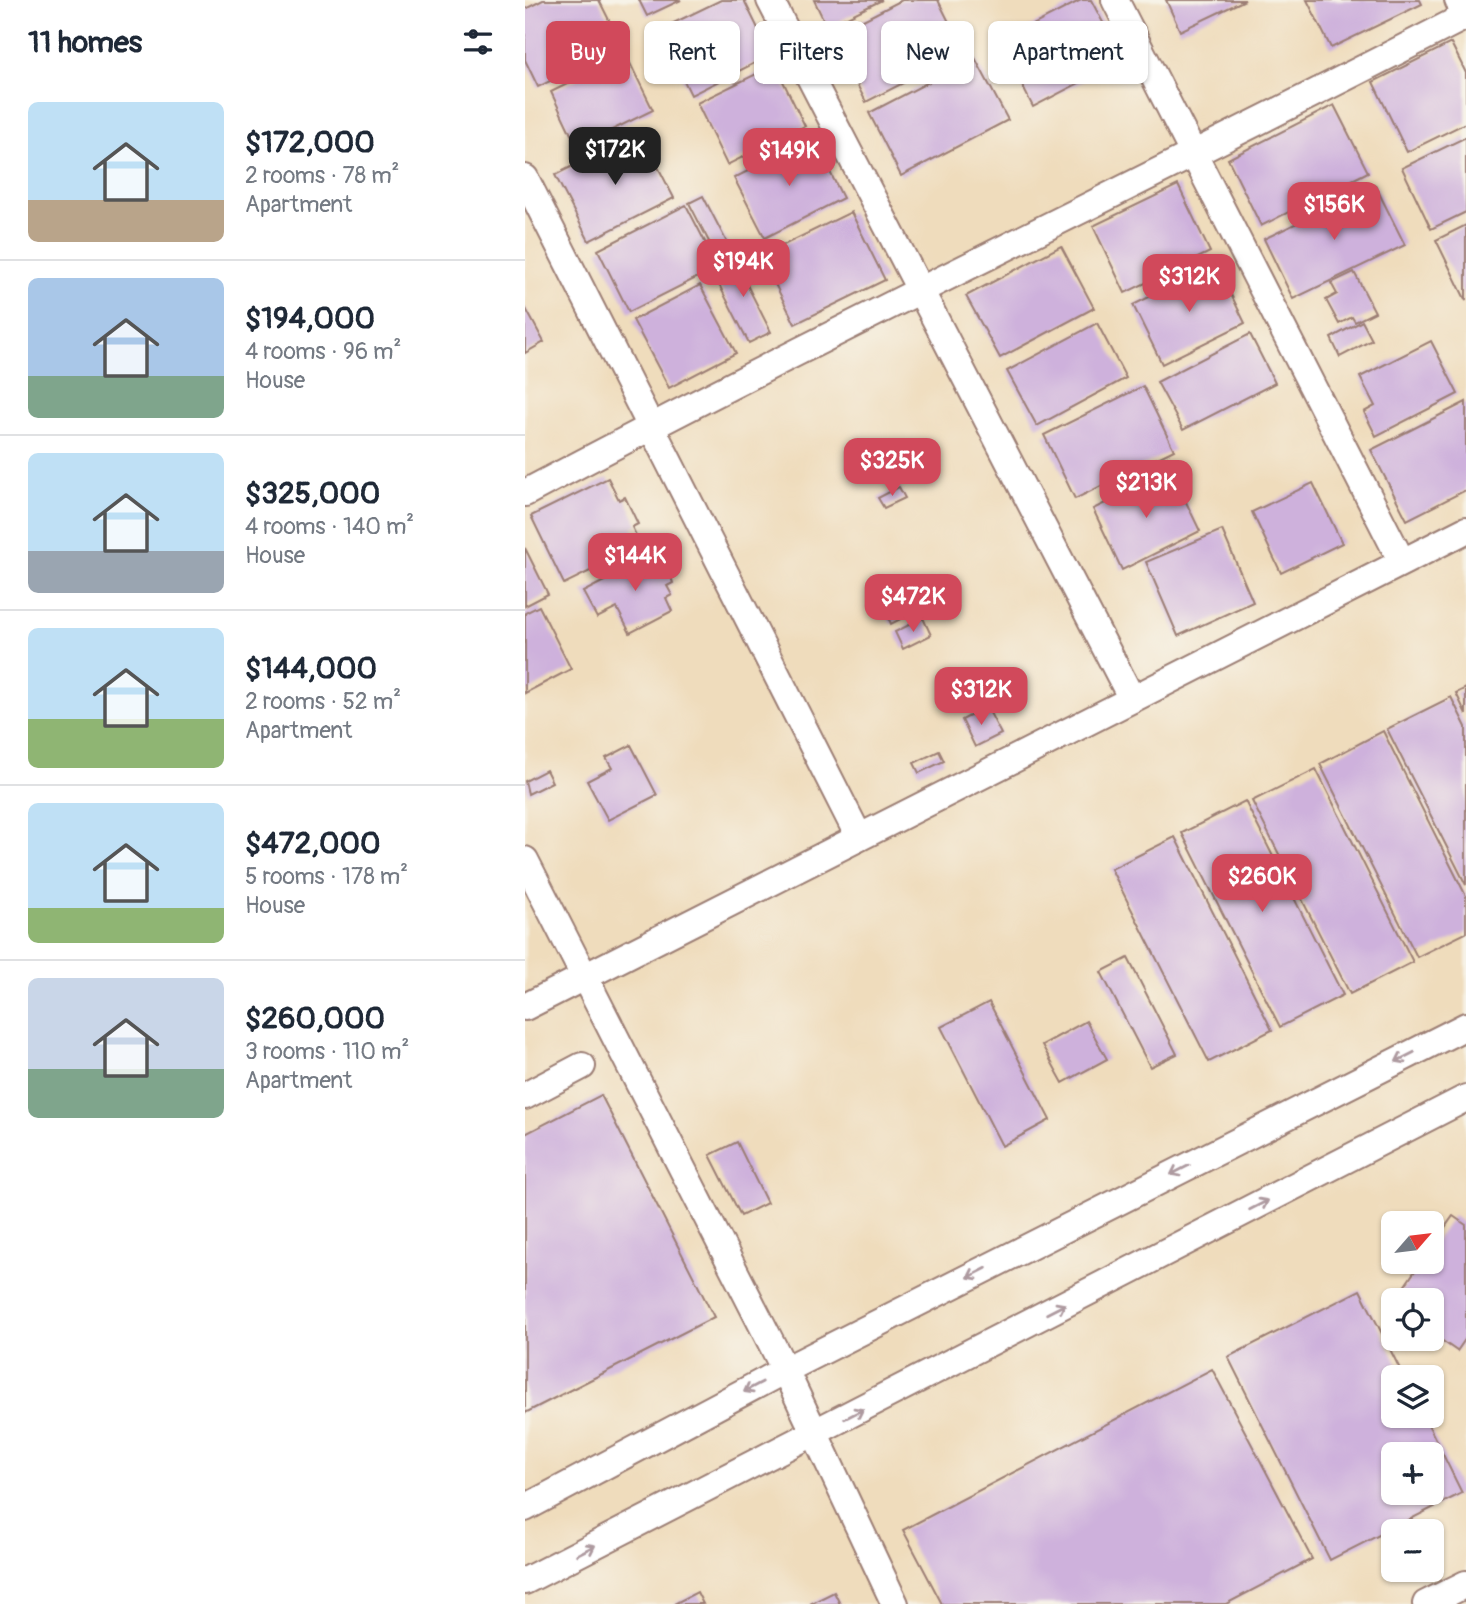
<!DOCTYPE html>
<meta charset="utf-8">
<style>
:root{--surface:#fff;--page:#f6f6f7;--text:#1f2937;--muted:#747a83;--line:#e0e1e3;--accent:#d1495b}
body{margin:0;font-family:Pangolin,sans-serif;background:var(--page);color:var(--text);height:100vh;display:flex;flex-direction:column;font-size:26px;white-space:nowrap}
*{box-sizing:border-box;margin:0}
p{font-size:23px;color:var(--muted)}
.icon{flex:none;width:38px;height:38px;fill:none;stroke:currentColor;stroke-width:2;stroke-linecap:round;stroke-linejoin:round}
.map{position:relative;flex:1;overflow:hidden}
.panel{display:flex;flex-direction:column;background:var(--surface);width:525px}
.panel>*{flex:none}
.banner{position:absolute;left:21px;top:21px;width:665px;height:63px;display:flex;gap:14px}
.needle{width:46px;rotate:62deg}
.fabs{position:absolute;left:856px;top:1211px;display:grid;gap:14px}
.fabs a{display:grid;place-items:center;width:63px;height:63px;border-radius:10px;background:var(--surface);box-shadow:0 2px 5px #0004;font-size:35px}
.price{position:absolute;translate:-50% -60px;padding:0 16px;border-radius:14px;background:var(--accent);color:#fff;font-size:23px;line-height:46px;filter:drop-shadow(0 2px 4px #0008)}
.price::after{content:'';position:absolute;left:50%;top:42px;width:21px;height:16px;margin-left:-10px;background:inherit;clip-path:polygon(0 0,100% 0,50% 100%)}
.price.on{background:#222;color:#fff}
ul{padding:0;list-style:none}
li{display:flex;align-items:center;gap:21px;height:175px;padding:0 28px}
li+li{border-top:2px solid var(--line)}
li span{display:grid;place-items:center;flex:none;width:196px;height:140px;border-radius:10px;color:#555}
li>.icon{margin-inline-start:auto}
span .icon{width:84px;height:84px;fill:#fffc;stroke-width:1}
li b{font-size:30px}
h2{display:flex;justify-content:space-between;align-items:center;height:84px;padding:0 28px;font-size:30px}
.tag{padding:0 24px;border-radius:10px;background:var(--surface);box-shadow:0 2px 5px #0004;font-size:24px;line-height:63px}
.tag.on{background:var(--accent);color:#fff}
main{display:flex;flex:1;min-height:0}
.map>svg:first-child{display:block}
.building{fill:#ceb1dc;fill-rule:evenodd}
.lines{fill:none;stroke-linecap:round;stroke-linejoin:round}
.minor-casing{stroke:#9c7e74;stroke-width:30}
.minor{stroke:#fff;stroke-width:26}
.oneway{stroke:#ae9aa0}
</style>
<main>
<section class="panel">
<h2>11 homes<svg class="icon" aria-label="filters" viewBox="0 0 24 24"><path d="M4 7h16M4 17h16"/><circle cx="9" cy="7" r="2"/><circle cx="15" cy="17" r="2"/></svg></h2>
<ul>
<li><span style="background:linear-gradient(#bfe0f5 70%,#b9a48a 0)"><svg class="icon" aria-label="home" viewBox="0 0 24 24"><path d="M3 11l9-7 9 7M6 9v11h12V9"/></svg></span><div><b>$172,000</b><p>2 rooms · 78 m²</p><p>Apartment</p></div></li>
<li><span style="background:linear-gradient(#a9c7e8 70%,#7fa58c 0)"><svg class="icon" aria-label="home" viewBox="0 0 24 24"><path d="M3 11l9-7 9 7M6 9v11h12V9"/></svg></span><div><b>$194,000</b><p>4 rooms · 96 m²</p><p>House</p></div></li>
<li><span style="background:linear-gradient(#bfe0f5 70%,#9aa5b1 0)"><svg class="icon" aria-label="home" viewBox="0 0 24 24"><path d="M3 11l9-7 9 7M6 9v11h12V9"/></svg></span><div><b>$325,000</b><p>4 rooms · 140 m²</p><p>House</p></div></li>
<li><span style="background:linear-gradient(#bfe0f5 65%,#8fb573 0)"><svg class="icon" aria-label="home" viewBox="0 0 24 24"><path d="M3 11l9-7 9 7M6 9v11h12V9"/></svg></span><div><b>$144,000</b><p>2 rooms · 52 m²</p><p>Apartment</p></div></li>
<li><span style="background:linear-gradient(#bfe0f5 75%,#8fb573 0)"><svg class="icon" aria-label="home" viewBox="0 0 24 24"><path d="M3 11l9-7 9 7M6 9v11h12V9"/></svg></span><div><b>$472,000</b><p>5 rooms · 178 m²</p><p>House</p></div></li>
<li><span style="background:linear-gradient(#c9d6e8 65%,#7fa58c 0)"><svg class="icon" aria-label="home" viewBox="0 0 24 24"><path d="M3 11l9-7 9 7M6 9v11h12V9"/></svg></span><div><b>$260,000</b><p>3 rooms · 110 m²</p><p>Apartment</p></div></li>
</ul>
</section>
<div class="map">
<svg width="941" height="1604" viewBox="0 0 941 1604">
<rect width="100%" height="100%" fill="#f7f3e8"/>
<filter id="ink" filterUnits="userSpaceOnUse"><feTurbulence type="fractalNoise" baseFrequency=".0143" numOctaves="2"/><feDisplacementMap in="SourceGraphic" scale="14" xChannelSelector="R" yChannelSelector="G"/><feConvolveMatrix kernelMatrix="1 2 1 2 8 2 1 2 1" color-interpolation-filters="sRGB"/></filter>
<filter id="wash" filterUnits="userSpaceOnUse"><feTurbulence type="fractalNoise" baseFrequency=".00686" numOctaves="4" result="noise"/><feDisplacementMap in="SourceGraphic" scale="28" xChannelSelector="R" yChannelSelector="G"/><feGaussianBlur stdDeviation="1.57" result="paint"/><feColorMatrix in="noise" values="0 0 0 0 0 0 0 0 0 0 0 0 0 0 0 0 0 1.4 0 .05"/><feComposite in="paint" operator="in"/></filter>
<g filter="url(#wash)">
<rect width="100%" height="100%" fill="#efdcbc"/>
<g id="blocks">
<g class="building">
<path d="M18,0H74L97,46L13,87L0,60V9Z"/>
<path d="M114,0H156L122,16Z"/>
<path d="M196,0H219L246,55L166,95L134,30Z"/>
<path d="M289,0H357L302,27Z"/>
<path d="M377,0H413L439,52L341,102L307,36Z"/>
<path d="M556,0H566L598,60L508,107L475,42Z"/>
<path d="M641,0H720L655,31Z"/>
<path d="M782,0H895L897,4L806,48Z"/>
<path d="M926,43L941,73V123L882,152L848,82Z"/>
<path d="M101,55L128,110L52,147L26,92Z"/>
<path d="M450,58L483,120L376,176L344,113Z"/>
<path d="M250,65L280,126L202,165L172,103Z"/>
<path d="M809,105L843,172L736,226L703,159Z"/>
<path d="M115,132L149,198L64,241L30,175Z"/>
<path d="M941,137V212L906,229L877,168Z"/>
<path d="M288,138L318,198L240,238L209,178Z"/>
<path d="M653,185L685,252L600,293L568,226Z"/>
<path d="M850,185L880,245L768,299L739,239Z"/>
<path d="M178,196L210,258L196,265L164,203Z"/>
<path d="M161,205L193,267L104,312L73,250Z"/>
<path d="M326,212L360,280L270,324L236,256Z"/>
<path d="M941,225V301L911,240Z"/>
<path d="M536,246L569,308L475,358L441,296Z"/>
<path d="M224,257L233,275L220,281L246,332L224,343L189,275Z"/>
<path d="M691,264L720,323L637,364L608,305Z"/>
<path d="M829,272L850,312L830,322L827,317L814,324L801,300L812,294L806,283Z"/>
<path d="M175,285L211,353L144,388L108,320Z"/>
<path d="M0,307L19,342L0,353Z"/>
<path d="M837,321L847,340L815,357L806,338Z"/>
<path d="M572,323L601,378L512,426L482,371Z"/>
<path d="M725,334L750,383L658,430L632,382Z"/>
<path d="M906,341L933,394L851,436L839,412L850,406L835,377Z"/>
<path d="M618,386L649,450L550,499L519,435Z"/>
<path d="M941,402V490L882,520L846,450Z"/>
<path d="M646,471L675,531L597,570L568,509Z"/>
<path d="M83,478L94,500L100,497L113,524L107,527L116,546L39,584L6,516Z"/>
<path d="M788,483L817,543L756,573L727,512Z"/>
<path d="M374,487L380,498L359,508L353,498Z"/>
<path d="M697,530L728,602L653,636L621,562Z"/>
<path d="M0,548L23,594L0,606Z"/>
<path d="M137,551L148,583L142,586L147,595L141,598L147,611L105,633L92,608L72,618L58,592Z"/>
<path d="M384,597L391,611L366,624L359,609Z"/>
<path d="M14,606L46,669L0,693V613Z"/>
<path d="M398,618L406,635L378,649L370,632Z"/>
<path d="M941,688V714L931,693Z"/>
<path d="M926,697L941,727V885L862,729Z"/>
<path d="M462,707L476,734L450,747L437,720Z"/>
<path d="M858,731L941,896V933L892,957L795,764Z"/>
<path d="M106,745L132,795L83,820L62,781L87,768L81,758Z"/>
<path d="M414,751L419,761L394,773L389,763Z"/>
<path d="M791,769L888,962L825,994L727,801Z"/>
<path d="M21,770L27,782L3,794L0,781Z"/>
<path d="M720,801L818,995L755,1027L657,833Z"/>
<path d="M650,837L747,1030L684,1062L586,869Z"/>
<path d="M603,958L652,1054L625,1067L576,972Z"/>
<path d="M464,1002L525,1120L477,1146L416,1027Z"/>
<path d="M561,1021L582,1059L538,1083L517,1045Z"/>
<path d="M76,1095L189,1317L0,1413V1134Z"/>
<path d="M212,1142L242,1203L216,1216L185,1155Z"/>
<path d="M928,1216L941,1225V1338L932,1351L906,1333V1300H870L896,1262H906V1247Z"/>
<path d="M835,1290L879,1377H868V1416H899L937,1493L805,1560L703,1357ZM868,1454H906V1493H868Z"/>
<path d="M687,1369L787,1559L701,1604H417L378,1530Z"/>
<path d="M172,1592L178,1604H149Z"/>
<path d="M309,1592L315,1604H285Z"/>
</g>
</g>
</g>
<g filter="url(#ink)">
<use href="#blocks" fill-opacity="0" stroke="#9c7e74" stroke-width="2"/>
<g class="lines">
<g class="minor-casing">
<g id="minor">
<path d="M245,0L607,699"/>
<path d="M590,0L877,562"/>
<path d="M0,178L334,837"/>
<path d="M0,493C311,328 628,177 941,16L933,0"/>
<path d="M0,860L260,1370L370,1604"/>
<path d="M0,1007L941,530"/>
<path d="M0,1096L57,1066"/>
<path d="M0,1508L260,1370L941,1026"/>
<path d="M0,1581L941,1098"/>
<path d="M901,1604L941,1584"/>
</g>
</g>
<use href="#minor" class="minor"/>
</g>
<defs><path id="oneway-shaft" d="M-6 0H5M1.5-3L5.5 0L1.5 3" fill="none" stroke-width="1.6" stroke-linecap="round" stroke-linejoin="round" transform="scale(1.75)"/></defs>
<g class="oneway">
<use href="#oneway-shaft" transform="translate(880 1057) rotate(153)"/>
<use href="#oneway-shaft" transform="translate(655 1170) rotate(153)"/>
<use href="#oneway-shaft" transform="translate(734 1205) rotate(-27)"/>
<use href="#oneway-shaft" transform="translate(452 1273) rotate(153)"/>
<use href="#oneway-shaft" transform="translate(531 1309) rotate(-27)"/>
<use href="#oneway-shaft" transform="translate(228 1387) rotate(152)"/>
<use href="#oneway-shaft" transform="translate(329 1414) rotate(-27)"/>
<use href="#oneway-shaft" transform="translate(61 1550) rotate(-27)"/>
</g>
</g>
</svg>
<div class="fabs">
<a><svg class="needle" viewBox="-14 -14 28 28"><path d="M0-13l5 13h-10z" fill="#e53935"/><path d="M0 13l5-13h-10z" fill="#747a83"/></svg></a>
<a><svg class="icon" aria-label="locate" viewBox="0 0 24 24"><circle cx="12" cy="12" r="6"/><path d="M12 2v4M12 18v4M2 12h4M18 12h4"/></svg></a>
<a><svg class="icon" aria-label="layers" viewBox="0 0 24 24"><path d="M12 4l9 5-9 5-9-5zM3 14l9 5 9-5"/></svg></a>
<a>+</a>
<a>−</a>
</div>
<b class="price on" style="left:90px;top:187px">$172K</b>
<b class="price" style="left:264px;top:188px">$149K</b>
<b class="price" style="left:809px;top:242px">$156K</b>
<b class="price" style="left:218px;top:299px">$194K</b>
<b class="price" style="left:664px;top:314px">$312K</b>
<b class="price" style="left:367px;top:498px">$325K</b>
<b class="price" style="left:621px;top:520px">$213K</b>
<b class="price" style="left:110px;top:593px">$144K</b>
<b class="price" style="left:388px;top:634px">$472K</b>
<b class="price" style="left:456px;top:727px">$312K</b>
<b class="price" style="left:737px;top:914px">$260K</b>
<div class="banner">
<a class="tag on">Buy</a>
<a class="tag">Rent</a>
<a class="tag">Filters</a>
<a class="tag">New</a>
<a class="tag">Apartment</a>
</div>
</div>
</main>
